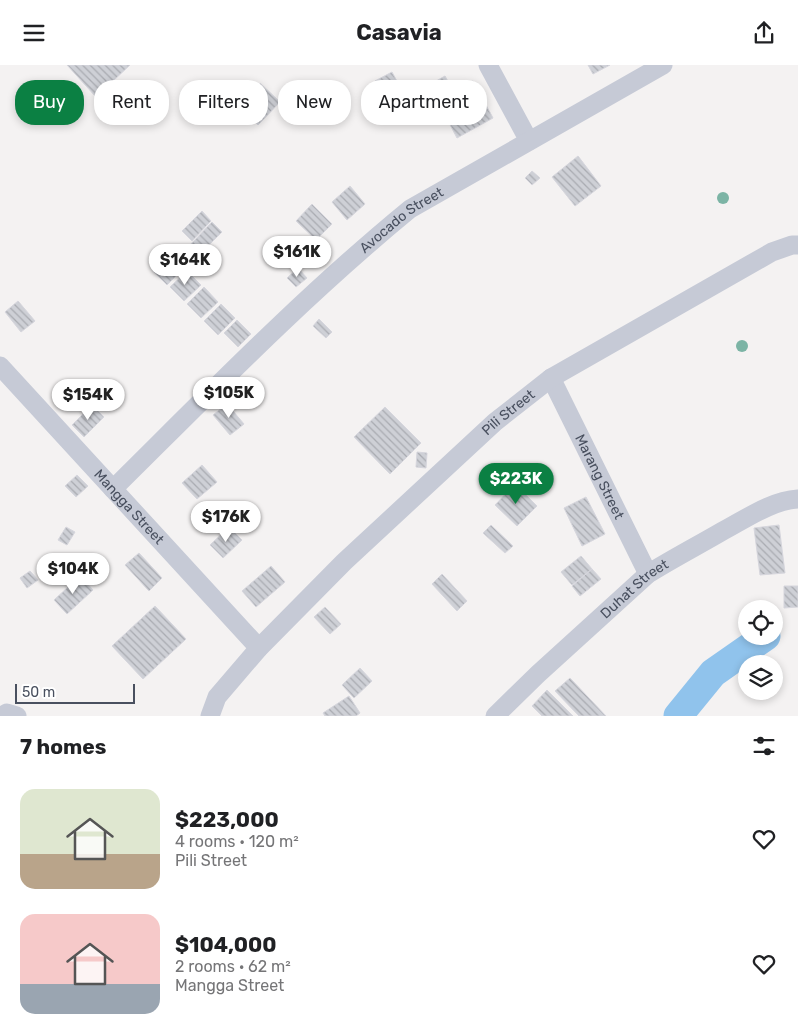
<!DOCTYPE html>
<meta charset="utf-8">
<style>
:root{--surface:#fff;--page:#f2f2f2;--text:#202124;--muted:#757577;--accent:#0b8043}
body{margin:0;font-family:Rubik,sans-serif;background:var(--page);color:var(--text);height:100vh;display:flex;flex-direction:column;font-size:19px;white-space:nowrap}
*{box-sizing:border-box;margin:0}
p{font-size:16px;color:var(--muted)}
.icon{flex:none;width:28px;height:28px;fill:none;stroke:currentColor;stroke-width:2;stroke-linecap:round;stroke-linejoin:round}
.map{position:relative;height:651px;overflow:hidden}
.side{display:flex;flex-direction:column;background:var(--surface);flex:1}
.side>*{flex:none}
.top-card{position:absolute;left:15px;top:15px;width:500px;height:45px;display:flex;gap:10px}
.controls{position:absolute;left:738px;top:535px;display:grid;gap:10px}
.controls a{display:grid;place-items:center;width:45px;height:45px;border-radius:50%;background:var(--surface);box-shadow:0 2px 8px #0003;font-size:25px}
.scale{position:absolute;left:15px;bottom:12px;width:120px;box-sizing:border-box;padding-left:5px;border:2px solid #49505f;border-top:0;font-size:14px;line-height:18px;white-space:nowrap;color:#49505f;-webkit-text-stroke:4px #fff;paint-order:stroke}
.price{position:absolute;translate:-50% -42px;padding:0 11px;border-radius:18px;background:#fff;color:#222;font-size:16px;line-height:32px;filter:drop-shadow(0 1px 2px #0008)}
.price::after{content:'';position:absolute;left:50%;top:30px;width:15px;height:11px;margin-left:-8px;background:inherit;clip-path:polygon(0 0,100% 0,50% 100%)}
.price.current{background:var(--accent);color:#fff}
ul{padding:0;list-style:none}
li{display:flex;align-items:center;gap:15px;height:125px;padding:0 20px}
li span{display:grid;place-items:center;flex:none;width:140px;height:100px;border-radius:15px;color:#555}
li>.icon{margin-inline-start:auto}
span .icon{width:60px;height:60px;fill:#fffc;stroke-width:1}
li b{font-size:21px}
h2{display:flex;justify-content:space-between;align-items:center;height:60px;padding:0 20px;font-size:21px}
.tag{padding:0 18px;border-radius:20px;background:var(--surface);box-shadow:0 2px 8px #0003;font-size:18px;line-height:45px}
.tag.current{background:var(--accent);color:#fff}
header{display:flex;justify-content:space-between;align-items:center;height:65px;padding:0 20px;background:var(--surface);font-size:22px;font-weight:700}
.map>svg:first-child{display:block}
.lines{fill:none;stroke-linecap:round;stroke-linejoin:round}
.river{stroke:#90c3ec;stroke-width:29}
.building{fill:url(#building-back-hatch);stroke:#d6d6dd}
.minor{stroke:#c6cad6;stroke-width:19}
.tree{fill:#7cb4a5}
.labels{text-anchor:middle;stroke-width:4.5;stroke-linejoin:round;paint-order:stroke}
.street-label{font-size:14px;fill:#49505f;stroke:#fff}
</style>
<header><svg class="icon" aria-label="menu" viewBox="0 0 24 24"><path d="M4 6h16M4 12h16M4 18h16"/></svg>Casavia<svg class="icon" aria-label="share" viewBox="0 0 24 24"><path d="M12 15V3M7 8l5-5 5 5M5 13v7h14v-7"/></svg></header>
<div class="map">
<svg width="798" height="651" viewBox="0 0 798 651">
<defs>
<pattern id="building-back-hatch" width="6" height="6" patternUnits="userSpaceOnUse" patternTransform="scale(1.25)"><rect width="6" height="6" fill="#ced0d6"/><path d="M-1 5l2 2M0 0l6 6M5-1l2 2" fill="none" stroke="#a9abb1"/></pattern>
</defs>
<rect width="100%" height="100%" fill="#f4f2f2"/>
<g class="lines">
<path class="river" d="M678,651L713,608L766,571"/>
</g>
<g class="building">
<path d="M67,0H130L96,32Z"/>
<path d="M588,0H610L593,9Z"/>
<path d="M392,7L405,31L388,41L375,16Z"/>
<path d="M445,11L450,20L427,33L422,24Z"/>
<path d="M473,16L493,53L457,73L437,35Z"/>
<path d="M260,18L280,37L258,60L238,41Z"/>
<path d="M578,91L601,121L575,141L552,112Z"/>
<path d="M532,106L540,113L532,120L525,113Z"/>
<path d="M350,121L365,139L347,155L332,137Z"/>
<path d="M312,139L332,159L316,175L296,156Z"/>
<path d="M202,146L211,156L192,176L182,166Z"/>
<path d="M212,157L222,167L198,191L188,182Z"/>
<path d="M170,189L184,203L167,220L153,206Z"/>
<path d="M298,203L307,213L296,222L287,213Z"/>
<path d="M187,206L201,220L184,236L170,222Z"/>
<path d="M204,222L218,237L201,253L187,239Z"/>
<path d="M18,236L35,256L21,267L5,247Z"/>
<path d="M221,239L235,253L218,270L204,256Z"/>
<path d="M319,254L332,267L326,273L313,261Z"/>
<path d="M237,255L251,269L238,282L224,268Z"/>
<path d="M227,339L244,359L230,370L213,350Z"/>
<path d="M92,340L104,352L84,372L72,360Z"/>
<path d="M385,342L421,378L390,409L354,372Z"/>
<path d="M417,387L427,388L426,403L416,402Z"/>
<path d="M202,400L217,417L197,434L182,418Z"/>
<path d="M523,403L534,413L526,421L516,411Z"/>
<path d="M77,410L88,421L76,432L65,421Z"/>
<path d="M515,419L537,441L517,461L495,440Z"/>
<path d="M586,432L605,469L582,481L564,443Z"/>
<path d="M491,460L513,481L505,488L483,468Z"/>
<path d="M779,460L785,508L760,510L754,463Z"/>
<path d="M66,462L75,467L67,480L58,475Z"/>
<path d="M229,462L242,475L223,493L210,480Z"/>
<path d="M139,488L162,513L149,526L125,500Z"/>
<path d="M581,491L592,504L572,520L561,507Z"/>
<path d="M271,501L285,517L256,542L242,526Z"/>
<path d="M592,504L601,514L580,531L572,521Z"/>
<path d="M30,506L38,515L27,523L20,513Z"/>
<path d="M442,509L467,536L457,546L432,519Z"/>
<path d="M80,511L93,525L67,549L54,535Z"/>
<path d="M784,521H798V542L784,543Z"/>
<path d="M155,541L186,574L143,614L112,581Z"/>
<path d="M325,542L341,559L330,569L314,552Z"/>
<path d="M360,603L372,616L354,633L342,620Z"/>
<path d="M570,613L606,651H579L555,626Z"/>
<path d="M547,625L573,651H542L532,641Z"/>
<path d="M349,631L360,648L356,651H325L323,648Z"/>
</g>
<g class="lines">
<g class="minor">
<path d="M488,0L529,76"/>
<path id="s1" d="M0,301L259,583"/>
<path id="s2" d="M551,313L648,509"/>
<path id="s3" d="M113,424C210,328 305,230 410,144L663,0"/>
<path d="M2,651L7,648L17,651"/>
<path id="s4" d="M210,651L217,632L259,583L344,497L495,357L551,313L772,187L792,180H798"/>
<path id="s5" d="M495,651L538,609L648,509C672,494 697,481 721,467C746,454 770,436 798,434"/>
</g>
</g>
<g class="tree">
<circle cx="723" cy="133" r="6"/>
<circle cx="742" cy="281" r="6"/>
</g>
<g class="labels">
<g class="street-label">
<text dy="5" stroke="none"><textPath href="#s3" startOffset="395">Avocado Street</textPath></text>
<text dy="5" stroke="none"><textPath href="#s4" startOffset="428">Pili Street</textPath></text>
<text dy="5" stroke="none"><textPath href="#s2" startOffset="110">Marang Street</textPath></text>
<text dy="5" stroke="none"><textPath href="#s1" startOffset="191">Mangga Street</textPath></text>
<text dy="5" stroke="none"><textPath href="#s5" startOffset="189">Duhat Street</textPath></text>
</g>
</g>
</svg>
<div class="controls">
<a><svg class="icon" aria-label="locate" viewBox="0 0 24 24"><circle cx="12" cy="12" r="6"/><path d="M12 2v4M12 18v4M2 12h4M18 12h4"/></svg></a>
<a><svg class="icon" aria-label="layers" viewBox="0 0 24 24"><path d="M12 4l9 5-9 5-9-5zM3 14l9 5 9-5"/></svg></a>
</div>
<div class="scale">50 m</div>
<b class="price" style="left:297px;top:213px">$161K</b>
<b class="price" style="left:185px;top:221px">$164K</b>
<b class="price" style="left:229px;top:354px">$105K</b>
<b class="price" style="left:88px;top:356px">$154K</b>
<b class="price current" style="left:516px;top:440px">$223K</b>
<b class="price" style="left:226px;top:478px">$176K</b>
<b class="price" style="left:73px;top:530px">$104K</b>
<div class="top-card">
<a class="tag current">Buy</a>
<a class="tag">Rent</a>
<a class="tag">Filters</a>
<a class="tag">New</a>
<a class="tag">Apartment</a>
</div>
</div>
<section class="side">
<h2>7 homes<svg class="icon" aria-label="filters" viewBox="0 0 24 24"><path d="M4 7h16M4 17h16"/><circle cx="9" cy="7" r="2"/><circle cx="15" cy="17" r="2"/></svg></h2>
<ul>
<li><span style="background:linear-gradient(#dfe7d0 65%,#b9a48a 0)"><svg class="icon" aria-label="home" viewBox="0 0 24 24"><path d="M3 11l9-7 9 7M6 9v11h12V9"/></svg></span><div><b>$223,000</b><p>4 rooms · 120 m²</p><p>Pili Street</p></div><svg class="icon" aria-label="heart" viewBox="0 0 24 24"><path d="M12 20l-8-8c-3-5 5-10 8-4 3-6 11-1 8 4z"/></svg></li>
<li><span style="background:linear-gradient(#f6c9c9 70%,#9aa5b1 0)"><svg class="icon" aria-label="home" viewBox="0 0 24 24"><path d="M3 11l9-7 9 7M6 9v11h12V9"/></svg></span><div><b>$104,000</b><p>2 rooms · 62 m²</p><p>Mangga Street</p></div><svg class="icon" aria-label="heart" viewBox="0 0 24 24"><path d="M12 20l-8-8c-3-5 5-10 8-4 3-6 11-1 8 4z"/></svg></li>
</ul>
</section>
